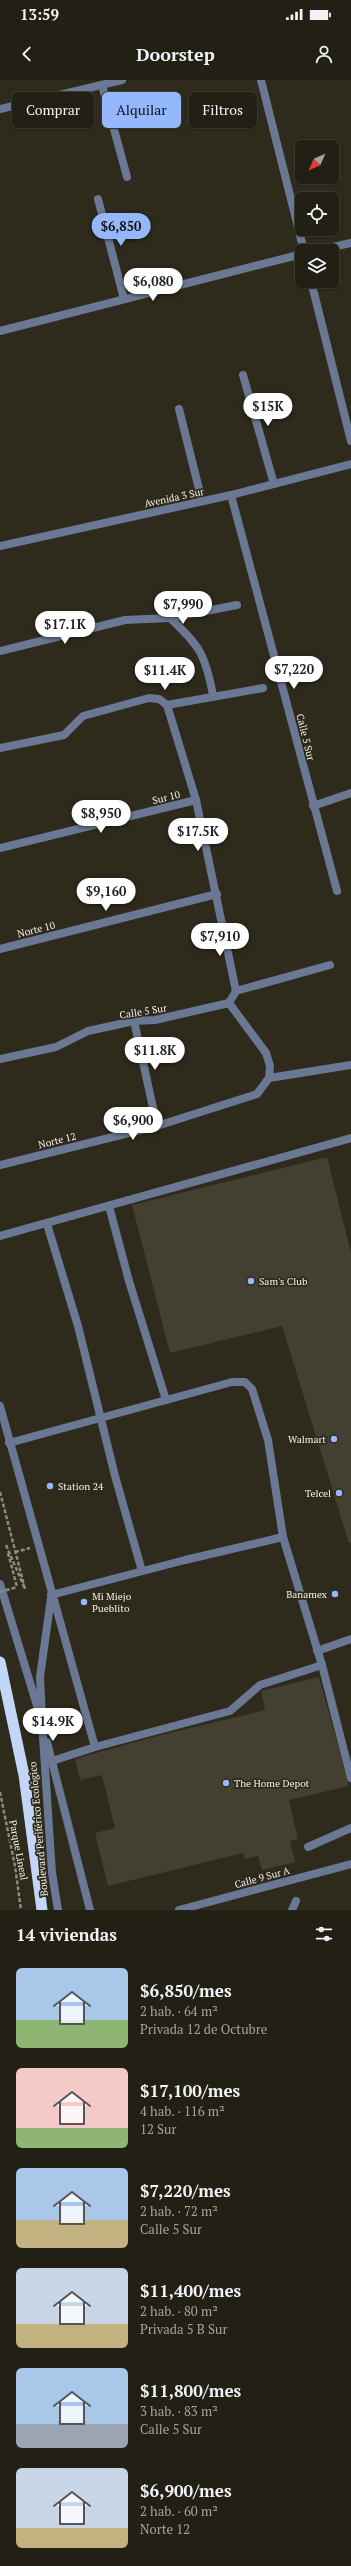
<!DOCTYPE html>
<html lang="es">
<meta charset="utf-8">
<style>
:root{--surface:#222015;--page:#2e2d22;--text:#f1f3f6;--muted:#a2a3a0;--line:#3f3e34;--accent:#94b7fd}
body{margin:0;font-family:"PT Serif",serif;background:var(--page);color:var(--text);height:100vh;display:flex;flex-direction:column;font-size:15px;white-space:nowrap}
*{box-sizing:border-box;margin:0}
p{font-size:13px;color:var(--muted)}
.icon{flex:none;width:22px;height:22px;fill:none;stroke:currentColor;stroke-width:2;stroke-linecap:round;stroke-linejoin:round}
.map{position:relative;height:1830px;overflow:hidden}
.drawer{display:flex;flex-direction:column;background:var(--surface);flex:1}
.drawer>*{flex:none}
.banner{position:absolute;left:12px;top:12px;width:327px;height:36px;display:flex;gap:8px}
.needle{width:26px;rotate:225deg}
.buttons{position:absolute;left:295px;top:60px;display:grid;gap:8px}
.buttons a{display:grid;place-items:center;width:44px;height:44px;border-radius:6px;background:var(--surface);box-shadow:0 1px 3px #0004,0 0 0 1px var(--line);font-size:20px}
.price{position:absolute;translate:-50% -34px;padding:0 9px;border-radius:14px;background:#fff;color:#222;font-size:13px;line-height:26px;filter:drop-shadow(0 1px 2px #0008)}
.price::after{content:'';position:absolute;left:50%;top:24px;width:12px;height:9px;margin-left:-6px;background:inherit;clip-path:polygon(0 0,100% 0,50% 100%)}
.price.current{background:var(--accent);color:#111}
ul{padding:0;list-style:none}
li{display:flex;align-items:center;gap:12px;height:100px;padding:0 16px}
li span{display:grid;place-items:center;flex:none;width:112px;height:80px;border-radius:6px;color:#555}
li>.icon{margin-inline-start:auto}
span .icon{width:48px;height:48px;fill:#fffc;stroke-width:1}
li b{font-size:17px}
h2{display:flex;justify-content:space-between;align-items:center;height:48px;padding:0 16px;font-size:17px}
.pill{padding:0 14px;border-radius:6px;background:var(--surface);box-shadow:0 1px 3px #0004,0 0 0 1px var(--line);font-size:14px;line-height:36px}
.pill.current{background:var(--accent);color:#111}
.status{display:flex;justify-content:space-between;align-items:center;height:28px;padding:0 20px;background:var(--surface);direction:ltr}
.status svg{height:11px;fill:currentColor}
header{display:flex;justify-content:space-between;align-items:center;height:52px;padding:0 16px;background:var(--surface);font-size:18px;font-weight:600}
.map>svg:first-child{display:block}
.building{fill:#444031}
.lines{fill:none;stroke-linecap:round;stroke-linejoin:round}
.path{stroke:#8d8a7f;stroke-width:2.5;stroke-dasharray:4 2;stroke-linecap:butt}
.service{stroke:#6a7893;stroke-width:8}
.minor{stroke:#6a7893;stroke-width:8}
.tertiary{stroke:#6a7893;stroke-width:8}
.trunk{stroke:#c4d6f8;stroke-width:11}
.path-bridge{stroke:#8d8a7f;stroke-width:2.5;stroke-dasharray:4 2;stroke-linecap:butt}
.poi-dot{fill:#94b7fd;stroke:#2e2a1c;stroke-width:1.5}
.labels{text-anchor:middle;stroke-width:3.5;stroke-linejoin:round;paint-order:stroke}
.street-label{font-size:10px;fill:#f3f1e8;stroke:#2e2a1c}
.poi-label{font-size:10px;fill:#f3f1e8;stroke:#2e2a1c;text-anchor:start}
</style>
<div class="status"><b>13:59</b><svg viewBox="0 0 49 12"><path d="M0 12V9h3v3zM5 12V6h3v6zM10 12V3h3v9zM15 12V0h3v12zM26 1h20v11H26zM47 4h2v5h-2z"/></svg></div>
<header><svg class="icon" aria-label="back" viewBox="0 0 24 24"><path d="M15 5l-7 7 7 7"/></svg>Doorstep<svg class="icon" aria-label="person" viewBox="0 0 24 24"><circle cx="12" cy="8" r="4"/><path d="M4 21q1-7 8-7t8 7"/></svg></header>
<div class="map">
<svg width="351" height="1830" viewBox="0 0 351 1830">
<rect width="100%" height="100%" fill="#2e2a1c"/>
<g class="building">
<path d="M327,1077L351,1173V1462L349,1463L282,1246L170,1273L132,1125Z"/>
<path d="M319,1597L349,1706L289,1720L298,1759L290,1761L295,1782L262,1790L258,1776L245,1779L243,1773L108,1806L95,1753L115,1748L102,1695L80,1700L75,1679L157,1656L265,1630L261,1611Z"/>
</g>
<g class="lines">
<g class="path">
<path d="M0,1412L25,1509L6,1465"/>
<path d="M15,1472L30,1468"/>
<path d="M8,1473L17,1507"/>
<path d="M0,1712L15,1786L21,1830"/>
</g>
<g class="service">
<path d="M313,726L351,713"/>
<path d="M109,1126L129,1201L166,1320"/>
<path d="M47,1144L78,1246L115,1396L142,1491"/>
<path d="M0,1156L351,1058"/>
<path d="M0,1326L95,1667"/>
<path d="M9,1363L232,1302H245L252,1309L268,1360L283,1457L322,1585L351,1698"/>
<path d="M51,1515L185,1480L283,1457"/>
<path d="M317,1571L351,1559"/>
<path d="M42,1638L40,1597L51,1518"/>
<path d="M52,1681L95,1667L230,1631L260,1605L322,1585"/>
<path d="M308,1767L351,1748"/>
</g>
<g class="minor">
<path d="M261,0L304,171"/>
<path d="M102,5L127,97"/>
<path d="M0,29L122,0"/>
<path d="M98,119L124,219"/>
<path d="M315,171L351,163"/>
<path d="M311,201L351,361"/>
<path d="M0,251L302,174"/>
<path d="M243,295L274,404"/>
<path d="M179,329L202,421"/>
<path d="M231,415L337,811"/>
<path d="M170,538C200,566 205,574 213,615"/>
<path d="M0,571L125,540L170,538L237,525"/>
<path d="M167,625L196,720L236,911"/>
<path d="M0,668L64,655L83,636L149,618L159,619L167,625L263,608"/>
<path d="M0,768L196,720"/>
<path d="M0,869L217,814"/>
<path d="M134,941L157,1046"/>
<path d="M0,979L56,967L88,951L134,941L155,940L229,923L236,911L330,885"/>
<path d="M269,998L351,985"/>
<path d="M0,1085L157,1046L257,1014L269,998L270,986L266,973L229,923"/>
<path d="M292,1830L296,1821"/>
</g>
<g class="tertiary">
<path d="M0,466L231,415L351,384"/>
<path d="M0,1504L42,1642L52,1793L58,1830"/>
<path d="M47,1662L90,1830"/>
<path d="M179,1830L351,1784"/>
</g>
<path class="trunk" d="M0,1582L24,1695L42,1830"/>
<path class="path-bridge" d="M0,1512L17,1507"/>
</g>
<g class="poi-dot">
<circle cx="251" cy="1201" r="4"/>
<circle cx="334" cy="1359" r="4"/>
<circle cx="50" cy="1406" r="4"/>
<circle cx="339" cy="1413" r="4"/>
<circle cx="335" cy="1514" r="4"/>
<circle cx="84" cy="1522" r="4"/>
<circle cx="226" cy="1703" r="4"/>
</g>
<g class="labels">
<g class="street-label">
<text transform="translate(174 417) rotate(-12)" y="4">Avenida 3 Sur</text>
<text transform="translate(306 657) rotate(76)" y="4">Calle 5 Sur</text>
<text transform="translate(166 717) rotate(-14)" y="4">Sur 10</text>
<text transform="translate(36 849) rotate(-14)" y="4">Norte 10</text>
<text transform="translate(143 931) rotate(-9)" y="4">Calle 5 Sur</text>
<text transform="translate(57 1060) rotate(-14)" y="4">Norte 12</text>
<text transform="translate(38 1749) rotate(-95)" y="4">Boulevard Periférico Ecológico</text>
<text transform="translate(19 1770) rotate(79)" y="4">Parque Lineal</text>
<text transform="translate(262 1797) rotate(-15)" y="4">Calle 9 Sur A</text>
</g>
<g class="poi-label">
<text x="259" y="1205">Sam's Club</text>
<text x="326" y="1363" text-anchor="end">Walmart</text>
<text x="58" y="1410">Station 24</text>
<text x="331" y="1417" text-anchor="end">Telcel</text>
<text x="327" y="1518" text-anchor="end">Banamex</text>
<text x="92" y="1520">Mi Miejo<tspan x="92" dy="12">Pueblito</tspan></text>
<text x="234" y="1707">The Home Depot</text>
</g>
</g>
</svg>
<div class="buttons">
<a><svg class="needle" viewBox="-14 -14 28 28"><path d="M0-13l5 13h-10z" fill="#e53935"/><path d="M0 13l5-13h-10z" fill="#a2a3a0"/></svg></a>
<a><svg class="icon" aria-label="locate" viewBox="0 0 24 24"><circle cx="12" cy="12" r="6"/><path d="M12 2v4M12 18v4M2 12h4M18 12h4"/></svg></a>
<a><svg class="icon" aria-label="layers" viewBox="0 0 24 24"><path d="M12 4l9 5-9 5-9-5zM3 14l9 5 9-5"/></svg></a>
</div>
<b class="price current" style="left:121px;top:167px">$6,850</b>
<b class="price" style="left:153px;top:222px">$6,080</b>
<b class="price" style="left:268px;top:347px">$15K</b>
<b class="price" style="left:183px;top:545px">$7,990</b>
<b class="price" style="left:65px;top:565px">$17.1K</b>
<b class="price" style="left:294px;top:610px">$7,220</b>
<b class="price" style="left:165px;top:611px">$11.4K</b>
<b class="price" style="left:101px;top:754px">$8,950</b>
<b class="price" style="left:198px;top:772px">$17.5K</b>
<b class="price" style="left:106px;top:832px">$9,160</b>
<b class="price" style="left:220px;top:877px">$7,910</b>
<b class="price" style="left:155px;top:991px">$11.8K</b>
<b class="price" style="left:133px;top:1061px">$6,900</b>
<b class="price" style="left:53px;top:1662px">$14.9K</b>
<div class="banner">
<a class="pill">Comprar</a>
<a class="pill current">Alquilar</a>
<a class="pill">Filtros</a>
</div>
</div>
<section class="drawer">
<h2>14 viviendas<svg class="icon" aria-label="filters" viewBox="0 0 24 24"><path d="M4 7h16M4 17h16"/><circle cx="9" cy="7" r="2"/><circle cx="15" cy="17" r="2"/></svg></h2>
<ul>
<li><span style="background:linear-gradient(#a9c7e8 65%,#8fb573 0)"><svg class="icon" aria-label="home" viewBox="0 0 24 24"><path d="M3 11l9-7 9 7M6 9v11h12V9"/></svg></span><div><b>$6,850/mes</b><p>2 hab. · 64 m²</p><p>Privada 12 de Octubre</p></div></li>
<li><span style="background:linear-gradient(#f6c9c9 75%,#8fb573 0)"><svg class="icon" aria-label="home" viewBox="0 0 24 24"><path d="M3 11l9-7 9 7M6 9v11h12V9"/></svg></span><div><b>$17,100/mes</b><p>4 hab. · 116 m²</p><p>12 Sur</p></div></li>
<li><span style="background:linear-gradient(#a9c7e8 65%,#c2b280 0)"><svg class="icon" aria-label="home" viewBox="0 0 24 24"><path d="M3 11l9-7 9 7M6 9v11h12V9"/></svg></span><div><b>$7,220/mes</b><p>2 hab. · 72 m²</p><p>Calle 5 Sur</p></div></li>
<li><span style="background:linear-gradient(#c9d6e8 70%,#c2b280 0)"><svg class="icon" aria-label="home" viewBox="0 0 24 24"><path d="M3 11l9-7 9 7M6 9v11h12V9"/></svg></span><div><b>$11,400/mes</b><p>2 hab. · 80 m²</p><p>Privada 5 B Sur</p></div></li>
<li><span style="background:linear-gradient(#a9c7e8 70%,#9aa5b1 0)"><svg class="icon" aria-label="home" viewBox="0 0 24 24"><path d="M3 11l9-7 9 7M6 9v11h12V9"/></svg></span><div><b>$11,800/mes</b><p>3 hab. · 83 m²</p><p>Calle 5 Sur</p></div></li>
<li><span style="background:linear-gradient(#c9d6e8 75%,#c2b280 0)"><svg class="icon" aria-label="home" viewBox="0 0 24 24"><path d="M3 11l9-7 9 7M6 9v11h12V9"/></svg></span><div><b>$6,900/mes</b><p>2 hab. · 60 m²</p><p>Norte 12</p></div></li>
</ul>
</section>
